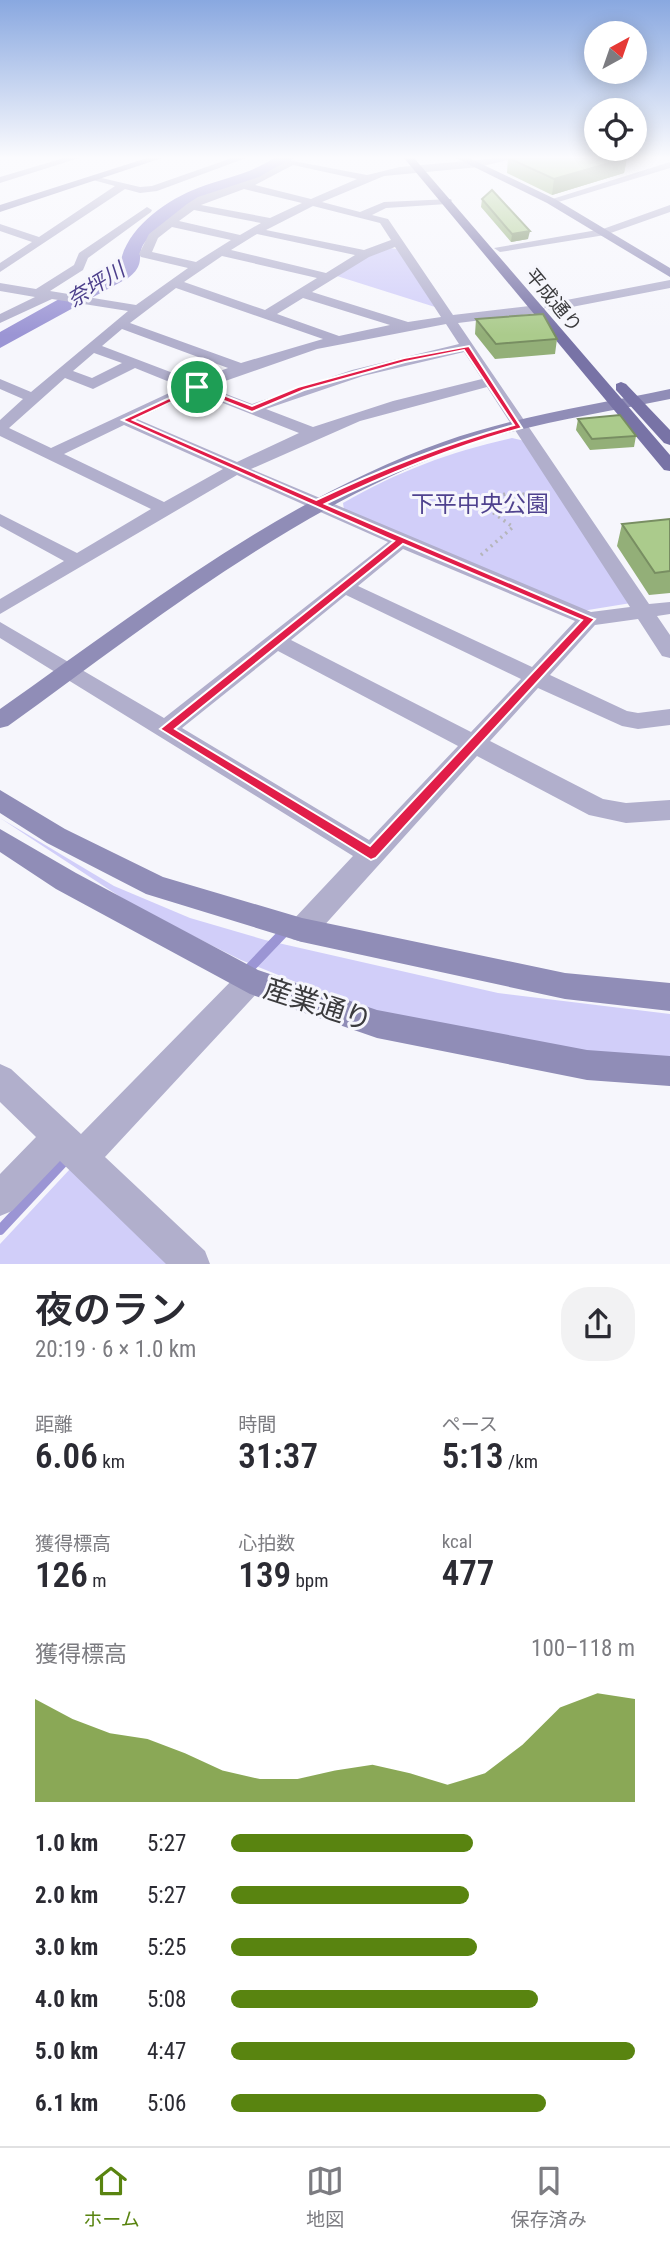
<!DOCTYPE html>
<html lang="ja">
<meta charset="utf-8">
<style>
:root{--surface:#fff;--page:#f2f2f3;--text:#2b2b33;--muted:#7c7c81;--line:#e1e1e2;--accent:#598410}
body{margin:0;font-family:"Roboto Condensed","Noto Sans JP",sans-serif;background:var(--page);color:var(--text);height:100vh;display:flex;flex-direction:column;font-size:26px;white-space:nowrap}
*{box-sizing:border-box;margin:0}
p{font-size:23px;color:var(--muted)}
.icon{flex:none;width:38px;height:38px;fill:none;stroke:currentColor;stroke-width:2;stroke-linecap:round;stroke-linejoin:round}
.map{position:relative;height:1264px;overflow:hidden}
.details{display:flex;flex-direction:column;background:var(--surface);flex:1}
.details>*{flex:none}
.needle{width:46px;rotate:40deg}
.controls{position:absolute;left:584px;top:21px;display:grid;gap:14px}
.controls a{display:grid;place-items:center;width:63px;height:63px;border-radius:50%;background:var(--surface);box-shadow:0 4px 18px #0003;font-size:35px}
.pin{position:absolute;display:grid;place-items:center;width:60px;height:60px;color:#fff;margin:-30px;border:4px solid #fff;border-radius:50%;box-shadow:0 2px 7px #0007}
.round{display:grid;place-items:center;flex:none;width:74px;height:74px;border-radius:28px;background:var(--page)}
.overview{display:flex;align-items:center;justify-content:space-between;height:119px;padding:0 35px}
h1{font-size:38px;font-weight:600;line-height:52px}
.metrics{display:grid;grid-template-columns:repeat(3,1fr);gap:10px;height:119px;padding:7px 35px}
.metrics div{display:grid;align-content:center}
.metrics b{font-size:35px;font-weight:600}
.metrics small{font-size:19px;font-weight:400}
.metrics p{font-size:19px}
.chart{height:196px;padding:14px 35px}
.chart p{display:flex;justify-content:space-between}
.chart svg{width:100%;height:126px;margin-top:7px;fill:var(--accent);opacity:.7}
ul{padding:0 35px;list-style:none;font-size:23px}
li{display:grid;grid-template-columns:112px 84px 1fr;align-items:center;height:52px}
li i{height:18px;border-radius:9px;background:var(--accent)}
.menu{display:flex;justify-content:space-around;align-items:center;height:98px;border-top:2px solid var(--line);background:var(--surface);font-size:19px;color:var(--muted)}
.menu a{display:grid;justify-items:center;gap:4px}
.menu .active{color:var(--accent)}
.map>svg:first-child{display:block}
.green{fill:#d1cef9}
.lines{fill:none;stroke-linecap:round;stroke-linejoin:round}
.stream{stroke:#9b95d4;stroke-width:10}
.river{fill:#9b95d4;fill-rule:evenodd}
.path{stroke:#b5b5ba;stroke-width:3.5;stroke-dasharray:2 4.5;stroke-linecap:butt}
.street{fill:#b1afcc;fill-rule:evenodd}
.secondary{fill:#908db7;fill-rule:evenodd}
.primary{fill:#7873a6;fill-rule:evenodd}
.wall{fill:#93af78}
.shaded-wall{fill:#788e62}
.building{fill:#abcb8c;stroke:#788e62;stroke-width:2}
.route{fill:#e11d48;stroke:#fff;stroke-width:2;fill-rule:evenodd}
.labels{text-anchor:middle;stroke-width:6;stroke-linejoin:round;paint-order:stroke}
.far-street-label{font-size:19px;fill:#3c3c3e;stroke:#f6f6fc}
.far-water-label{font-size:21px;font-style:italic;fill:#4d408c;stroke:#f6f6fc}
.park-label{font-size:23px;fill:#4f428e;stroke:#f6f6fc}
.near-street-label{font-size:28px;fill:#3c3c3e;stroke:#f6f6fc}
</style>
<div class="map">
<svg width="670" height="1264" viewBox="0 0 670 1264">
<rect width="100%" height="100%" fill="#f6f6fc"/>
<path class="green" d="M 390,248 L 397,249 L 435,307 L 337,276 L 370,255 Z
M 512,438 L 525,441 L 631,603 L 582,611 L 344,510 L 343,503 C 399,471 449,452 512,438 Z
M 0,818 L 114,886 L 190,918 L 265,940 L 498,993 L 670,1014 L 670,1065 L 378,1015 L 241,960 L 189,934 L 125,900 Z
M 70,1169 L 168,1264 L 0,1264 L 0,1244 Z"/>
<g class="lines">
<path class="stream" d="M 245,973 L 286,930
M 0,1230 L 68,1157"/>
<path class="river" d="M 274,158 L 293,158 C 266,191 214,188 180,213 C 170,220 155,231 146,241 C 134,255 148,263 128,278 L 0,348 L 0,332 L 120,265 C 125,229 166,200 198,188 C 227,177 248,175 274,158 Z"/>
<path class="path" d="M 481,555 L 513,527 L 488,509 L 492,497 L 515,492 L 538,498 L 545,492"/>
<path class="street" d="M 64,158 L 79,158 L 0,183 L 0,177 Z
M 232,158 L 246,158 L 157,191 L 140,193 L 125,189 L 0,272 L 0,263 L 32,242 L 0,231 L 0,224 L 39,237 L 115,186 L 93,180 L 93,176 L 140,187 L 152,186 Z
M 499,158 L 516,158 L 479,167 L 384,176 L 322,202 L 360,212 L 384,202 L 451,199 L 452,201 L 447,204 L 386,208 L 372,215 L 388,219 L 453,315 L 538,305 L 545,309 L 538,313 L 458,323 L 649,604 L 670,602 L 670,614 L 657,616 L 670,635 L 670,658 L 662,656 L 638,619 L 595,625 L 550,675 L 627,711 L 638,713 L 670,709 L 670,725 L 638,729 L 622,726 L 538,688 L 490,741 L 603,799 L 626,803 L 670,800 L 670,820 L 626,823 L 589,815 L 477,756 L 312,939 L 302,942 L 292,939 L 288,930 L 292,921 L 353,856 L 0,638 L 0,622 L 164,718 L 388,542 L 237,475 L 0,614 L 0,599 L 64,561 L 0,526 L 0,514 L 77,553 L 151,509 L 0,436 L 0,420 L 23,399 L 0,389 L 0,379 L 31,392 L 128,311 L 52,299 L 0,323 L 0,314 L 35,297 L 0,291 L 0,283 L 36,289 L 74,265 L 79,253 L 147,207 L 152,210 L 151,212 L 88,258 L 83,270 L 50,291 L 136,305 L 188,268 L 141,257 L 139,254 L 149,234 L 187,204 L 198,197 L 259,177 L 288,160 L 367,175 L 400,167 ZM 293,165 L 357,179 L 311,199 L 255,185 ZM 244,189 L 302,203 L 270,218 L 201,205 ZM 313,206 L 380,223 L 391,240 L 364,250 L 266,230 ZM 194,210 L 261,223 L 240,235 L 179,221 ZM 172,227 L 231,240 L 196,262 L 152,252 L 158,238 ZM 257,234 L 355,255 L 326,273 L 231,250 ZM 395,247 L 441,317 L 408,322 L 312,292 L 369,257 ZM 222,256 L 317,278 L 265,310 L 184,282 ZM 176,288 L 323,339 L 241,363 L 130,323 ZM 303,298 L 390,325 L 339,336 L 277,314 ZM 446,324 L 459,344 L 352,370 L 252,404 L 208,387 L 317,349 ZM 122,329 L 228,368 L 194,381 L 102,346 ZM 464,352 L 482,379 L 393,401 L 313,427 L 266,409 L 363,376 ZM 94,353 L 122,363 L 92,378 L 73,371 ZM 135,368 L 182,387 L 51,448 L 9,428 L 65,378 L 93,389 ZM 487,387 L 630,607 L 591,612 L 251,469 L 360,421 ZM 195,392 L 299,433 L 237,462 L 137,419 ZM 124,425 L 223,469 L 164,502 L 64,454 ZM 403,549 L 575,621 L 532,667 L 358,586 ZM 346,595 L 521,679 L 471,732 L 291,640 ZM 278,651 L 458,746 L 369,840 L 182,728 Z
M 670,162 L 670,168 L 555,203 L 546,201 Z
M 670,205 L 670,212 L 605,235 L 500,252 L 494,248 L 603,229 Z
M 670,280 L 670,288 L 551,311 L 544,307 L 551,303 Z
M 250,968 L 260,972 L 265,981 L 260,990 L 105,1157 L 205,1251 L 210,1264 L 166,1264 L 60,1161 L 12,1211 L 0,1216 L 0,1174 L 36,1137 L 0,1102 L 0,1064 L 11,1069 L 81,1134 L 240,972 Z"/>
<path class="secondary" d="M 147,158 L 162,158 L 0,212 L 0,205 Z
M 456,158 L 469,158 L 555,199 L 670,268 L 670,277 L 547,203 Z
M 670,389 L 670,399 C 598,414 523,424 453,450 C 289,512 149,624 8,726 L 0,728 L 0,709 C 141,610 280,500 443,442 C 516,416 594,405 670,389 Z
M 0,790 L 65,829 L 163,877 L 302,918 L 565,973 L 670,983 L 670,1011 L 565,999 L 302,942 L 146,894 L 47,843 L 0,813 Z
M 0,829 L 76,873 L 258,970 L 377,1010 L 587,1050 L 670,1056 L 670,1086 L 587,1080 L 377,1038 L 250,994 L 56,889 L 0,852 Z"/>
<path class="primary" d="M 404,158 L 414,158 L 670,455 L 670,471 L 664,470 Z
M 621,382 L 626,384 L 670,430 L 670,445 L 664,443 L 616,390 L 616,384 Z"/>
</g>
<path class="wall" d="M 508,158 L 627,158 L 624,173 L 552,195 L 507,173 Z
M 482,199 L 528,239 L 511,242 L 481,207 Z
M 476,319 L 557,339 L 555,354 L 495,359 L 475,334 Z
M 578,419 L 636,436 L 634,447 L 590,450 L 576,430 Z
M 670,519 L 670,593 L 649,595 L 617,546 L 622,524 Z"/>
<path class="shaded-wall" d="M 627,158 L 624,173 L 552,195 L 554,179 Z
M 530,231 L 528,239 L 511,242 L 512,234 Z"/>
<path class="building" d="M 508,158 L 627,158 L 554,179 Z
M 492,190 L 530,231 L 512,234 L 482,199 Z
M 543,314 L 557,339 L 496,344 L 476,319 Z
M 620,415 L 636,436 L 592,439 L 578,419 Z
M 670,519 L 670,571 L 655,573 L 622,524 Z"/>
<linearGradient id="sky" x2="0" y2="1"><stop stop-color="#89a8e0"/><stop offset="0.47" stop-color="#fbfbfe"/><stop offset="1" stop-color="#fbfbfe" stop-opacity="0"/></linearGradient>
<rect width="670" height="335" fill="url(#sky)"/>
<path class="route" d="M 469,346 L 522,428 C 453,447 389,473 325,504 L 595,619 L 376,858 L 371,860 L 160,729 L 394,541 L 122,420 L 197,385 L 252,406 L 298,387 L 404,358 ZM 464,350 L 514,425 C 445,444 381,469 316,500 L 133,420 L 197,390 L 252,412 L 304,390 L 405,362 ZM 403,544 L 582,620 L 370,846 L 175,729 Z"/>
<g class="labels">
<g class="far-street-label">
<text transform="translate(554 300) rotate(50)" y="7">平成通り</text>
</g>
<g class="far-water-label">
<text transform="translate(96 285) rotate(-32)" y="7">奈坪川</text>
</g>
<g class="park-label">
<text x="480" y="512">下平中央公園</text>
</g>
<g class="near-street-label">
<text transform="translate(318 1004) rotate(18)" y="10">産業通り</text>
</g>
</g>
</svg>
<div class="controls">
<a><svg class="needle" viewBox="-14 -14 28 28"><path d="M0-13l5 13h-10z" fill="#e53935"/><path d="M0 13l5-13h-10z" fill="#7c7c81"/></svg></a>
<a><svg class="icon" aria-label="locate" viewBox="0 0 24 24"><circle cx="12" cy="12" r="6"/><path d="M12 2v4M12 18v4M2 12h4M18 12h4"/></svg></a>
</div>
<div class="pin" style="left:197px;top:387px;background:#1e9e55"><svg class="icon" aria-label="arrive" viewBox="0 0 24 24"><path d="M6 21V4h12l-3 4 3 4H6"/></svg></div>
</div>
<section class="details">
<div class="overview"><div><h1>夜のラン</h1><p>20:19 · 6 × 1.0 km</p></div><a class="round"><svg class="icon" aria-label="share" viewBox="0 0 24 24"><path d="M12 15V3M7 8l5-5 5 5M5 13v7h14v-7"/></svg></a></div>
<div class="metrics">
<div><p>距離</p><b>6.06<small> km</small></b></div>
<div><p>時間</p><b>31:37</b></div>
<div><p>ペース</p><b>5:13<small> /km</small></b></div>
</div>
<div class="metrics">
<div><p>獲得標高</p><b>126<small> m</small></b></div>
<div><p>心拍数</p><b>139<small> bpm</small></b></div>
<div><p>kcal</p><b>477</b></div>
</div>
<div class="chart"><p><span>獲得標高</span>100–118 m</p>
<svg viewBox="0 0 160 44" preserveAspectRatio="none"><path d="M0 44V8L10 15L20 20L30 22L40 27L50 33L60 36L70 36L80 33L90 31L100 34L110 38L120 34L130 24L140 11L150 6L160 8V44z"/></svg>
</div>
<ul>
<li><b>1.0 km</b>5:27<i style="width:60%"></i></li>
<li><b>2.0 km</b>5:27<i style="width:59%"></i></li>
<li><b>3.0 km</b>5:25<i style="width:61%"></i></li>
<li><b>4.0 km</b>5:08<i style="width:76%"></i></li>
<li><b>5.0 km</b>4:47<i style="width:100%"></i></li>
<li><b>6.1 km</b>5:06<i style="width:78%"></i></li>
</ul>
</section>
<nav class="menu">
<a class="active"><svg class="icon" aria-label="home" viewBox="0 0 24 24"><path d="M3 11l9-7 9 7M6 9v11h12V9"/></svg>ホーム</a>
<a><svg class="icon" aria-label="map" viewBox="0 0 24 24"><path d="M3 6l6-2 6 2 6-2v14l-6 2-6-2-6 2zM9 4v14M15 6v14"/></svg>地図</a>
<a><svg class="icon" aria-label="saved" viewBox="0 0 24 24"><path d="M7 4h10v16l-5-4-5 4z"/></svg>保存済み</a>
</nav>
